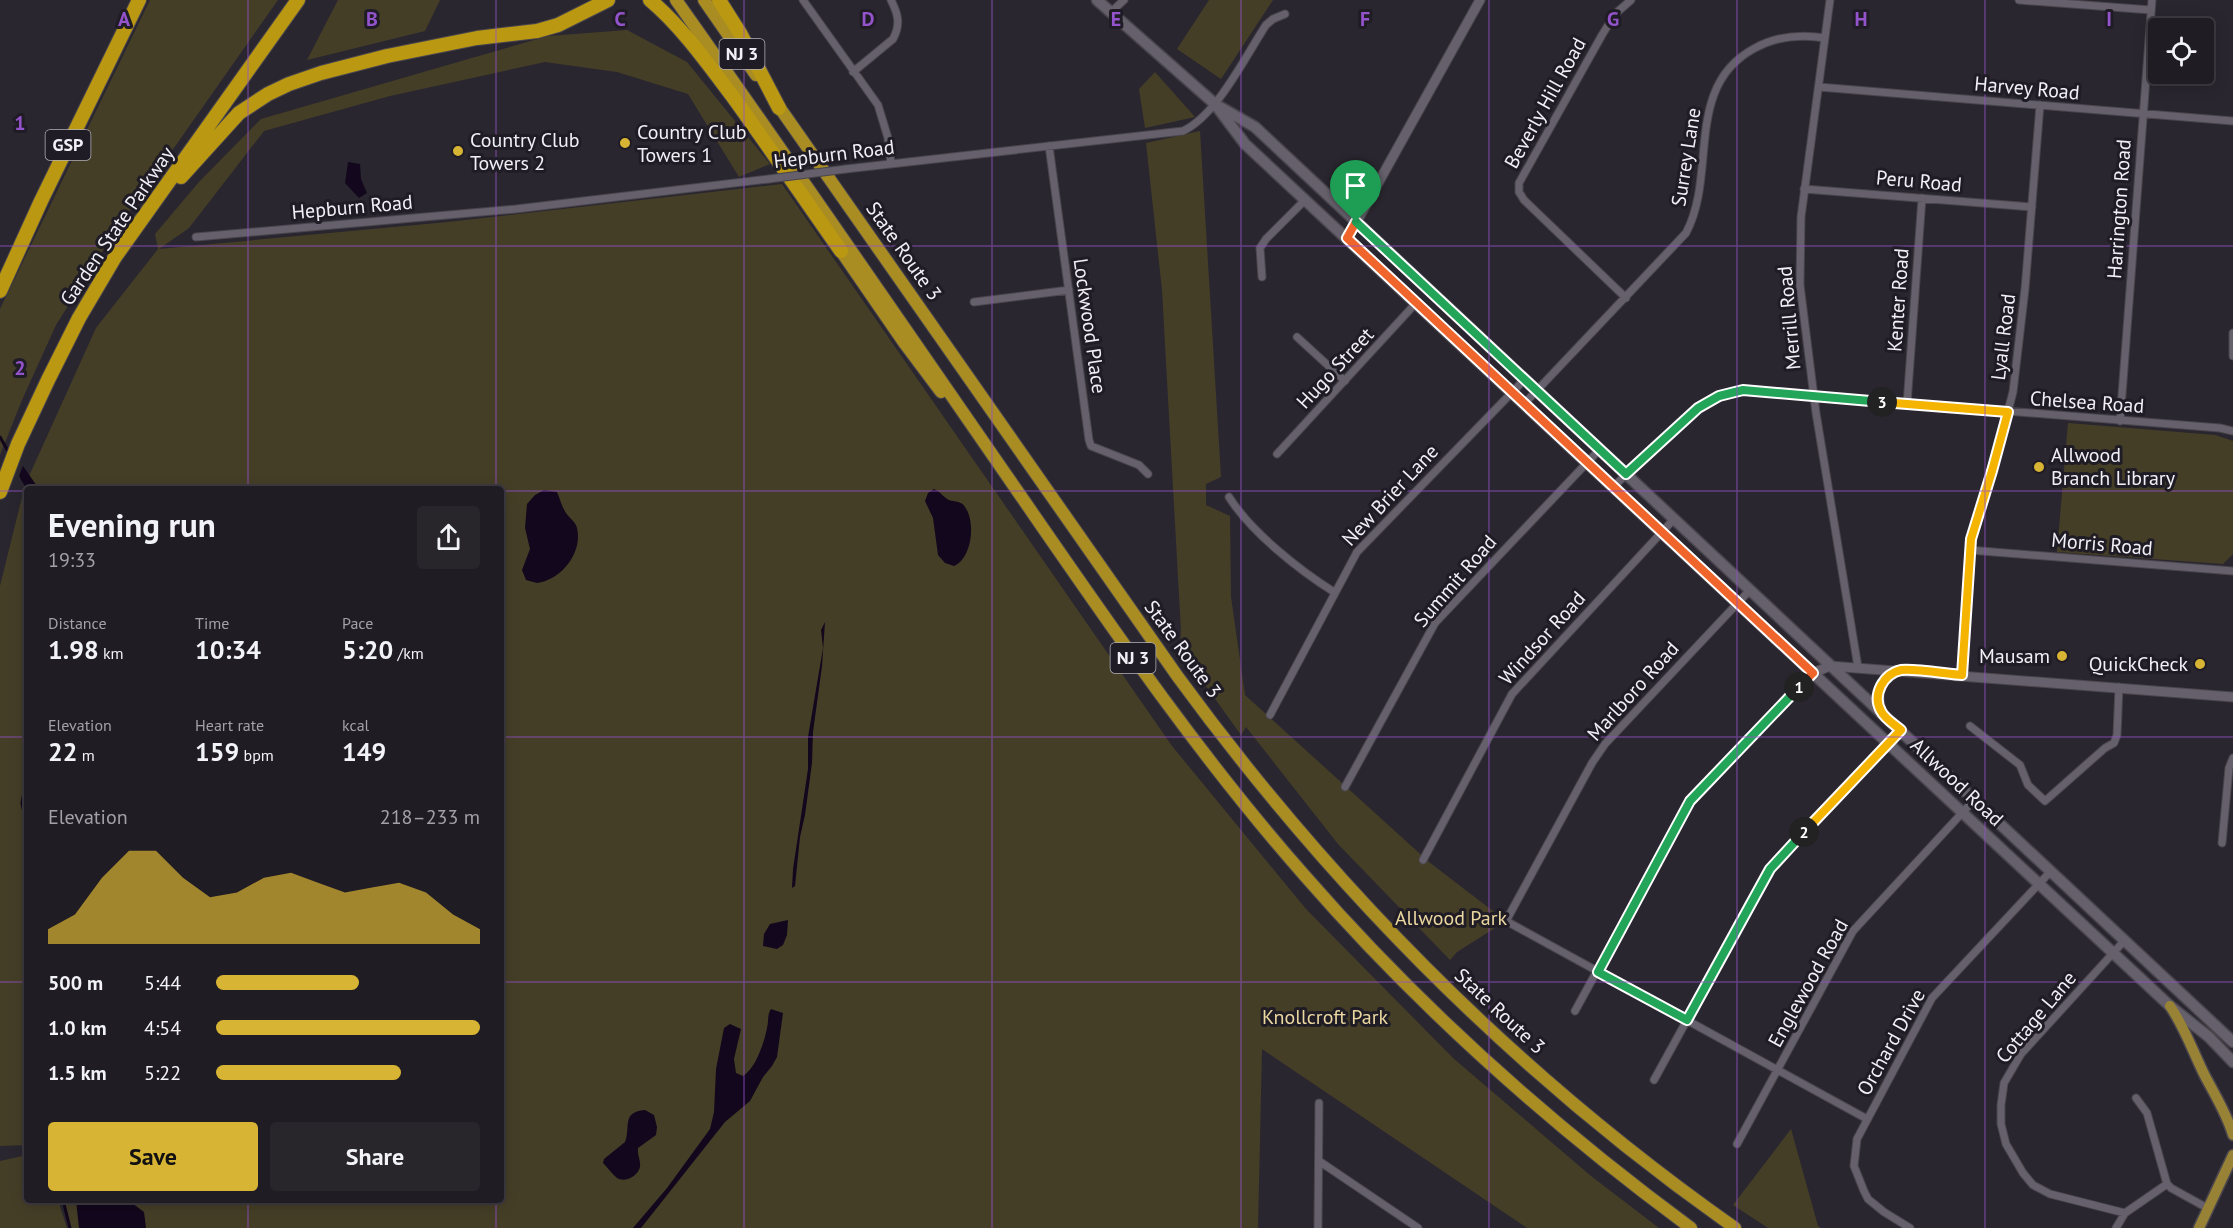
<!DOCTYPE html>
<meta charset="utf-8">
<style>
:root{--surface:#201c23;--page:#28252b;--text:#f1f3f6;--muted:#a2a1a6;--line:#3d3a41;--accent:#d8b434}
body{margin:0;font-family:"PT Sans",sans-serif;background:var(--page);color:var(--text);height:100vh;display:flex;flex-direction:column;font-size:22px;white-space:nowrap}
*{box-sizing:border-box;margin:0}
p{font-size:20px;color:var(--muted)}
.icon{flex:none;width:33px;height:33px;fill:none;stroke:currentColor;stroke-width:2;stroke-linecap:round;stroke-linejoin:round}
.map{position:relative;flex:1;overflow:hidden}
.side{position:absolute;left:24px;top:486px;width:480px;height:717px;display:flex;flex-direction:column;background:var(--surface);border-radius:6px;box-shadow:0 3px 15px #0003,0 0 0 2px var(--line)}
.side>*{flex:none}
.buttons{position:absolute;left:2148px;top:18px;display:grid;gap:12px}
.buttons a{display:grid;place-items:center;width:66px;height:66px;border-radius:6px;background:var(--surface);box-shadow:0 3px 15px #0003,0 0 0 2px var(--line);font-size:30px}
.pin{position:absolute;display:grid;place-items:center;width:51px;height:51px;color:#fff;margin:-62px -26px;border-radius:50% 50% 50% 0;rotate:-45deg;box-shadow:0 0 6px #0007}
.pin .icon{rotate:45deg}
.km{position:absolute;width:30px;height:30px;margin:-15px;border-radius:50%;background:#222;color:#fff;font-size:16px;line-height:30px;text-align:center}
.round{display:grid;place-items:center;flex:none;width:63px;height:63px;border-radius:6px;background:var(--page)}
.summary{display:flex;align-items:center;justify-content:space-between;height:102px;padding:0 24px}
h1{font-size:33px;font-weight:700;line-height:45px}
.stats{display:grid;grid-template-columns:repeat(3,1fr);gap:9px;height:102px;padding:6px 24px}
.stats div{display:grid;align-content:center}
.stats b{font-size:26px;font-weight:700}
.stats small{font-size:16px;font-weight:400}
.stats p{font-size:16px}
.chart{height:168px;padding:12px 24px}
.chart p{display:flex;justify-content:space-between}
.chart svg{width:100%;height:108px;margin-top:6px;fill:var(--accent);opacity:.7}
.action{display:flex;gap:12px;margin-top:auto;padding:12px 24px}
.action a{flex:1;height:69px;border-radius:6px;background:var(--accent);color:#111;font-size:24px;font-weight:700;line-height:69px;text-align:center}
.action a+a{background:var(--page);color:var(--text)}
ul{padding:0 24px;list-style:none;font-size:20px}
li{display:grid;grid-template-columns:96px 72px 1fr;align-items:center;height:45px}
li i{height:15px;border-radius:8px;background:var(--accent)}
.map>svg:first-child{display:block}
.green{fill:#453e27}
.water{fill:#12071c}
.lines{fill:none;stroke-linecap:round;stroke-linejoin:round}
.stream{stroke:#12071c;stroke-width:3}
.minor-casing{stroke:#49454d;stroke-width:9}
.tertiary-casing{stroke:#49454d;stroke-width:11}
.secondary-casing{stroke:#49454d;stroke-width:13}
.primary-casing{stroke:#49454d;stroke-width:13}
.trunk-casing{stroke:#49454d;stroke-width:14}
.motorway-casing{stroke:#49454d;stroke-width:16}
.minor{stroke:#65606b;stroke-width:7}
.tertiary{stroke:#65606b;stroke-width:9}
.secondary{stroke:#65606b;stroke-width:10}
.primary{stroke:#988235;stroke-width:10}
.trunk{stroke:#a98d23;stroke-width:12}
.motorway{stroke:#ba9811;stroke-width:14}
.minor-bridge-casing{stroke:#49454d;stroke-width:9;stroke-linecap:butt}
.minor-bridge{stroke:#65606b;stroke-width:7}
.split-1-casing{stroke:#fff;stroke-width:12}
.split-2-casing{stroke:#fff;stroke-width:12}
.split-3-casing{stroke:#fff;stroke-width:12}
.split-4-casing{stroke:#fff;stroke-width:12}
.split-1{stroke:#f0652b;stroke-width:8}
.split-2{stroke:#22a559;stroke-width:8}
.split-3{stroke:#f5b400;stroke-width:8}
.split-4{stroke:#22a559;stroke-width:8}
.grid{fill:none;stroke:#9353ca;stroke-width:1.5;stroke-opacity:0.55}
.poi-dot{fill:#d8b434;stroke:#201c25;stroke-width:2}
.labels{text-anchor:middle;stroke-width:6;stroke-linejoin:round;paint-order:stroke}
.shield{fill:#201c25;stroke:#b3b0b7;stroke-width:1.5}
.shield-label{font-size:18px;font-weight:bold;fill:#f2eff6}
.street-label{font-size:20px;fill:#f2eff6;stroke:#201c25}
.poi-label{font-size:20px;fill:#f2eff6;stroke:#201c25;text-anchor:start}
.park-label{font-size:20px;fill:#ebd8a0;stroke:#201c25}
.grid-label{font-size:20px;text-anchor:middle;font-weight:bold;fill:#9353ca;stroke:#201c25;stroke-width:6;stroke-linejoin:round;paint-order:stroke}
</style>
<div class="map">
<svg width="2233" height="1228" viewBox="0 0 2233 1228">
<rect width="100%" height="100%" fill="#2a262f"/>
<path class="green" d="M 150,0 L 278,0 L 112,236 L 56,325 L 22,400 L 0,455 L 0,309 Z
M 338,0 L 440,0 L 425,31 L 307,60 Z
M 1209,0 L 1273,0 L 1221,79 L 1177,49 Z
M 627,30 L 687,62 L 770,164 L 739,177 L 688,94 L 617,72 L 545,62 L 390,96 L 264,131 L 189,228 L 159,249 L 448,222 L 782,184 L 1172,746 L 1306,909 L 1453,1058 L 1591,1176 L 1659,1228 L 1527,1228 L 1262,1049 L 1258,1228 L 70,1228 L 63,1200 L 501,1200 L 501,489 L 27,489 L 27,1145 L 0,1146 L 0,586 L 25,485 L 96,328 L 158,249 L 155,234 L 199,182 L 261,119 L 548,36 Z
M 1155,72 L 1195,117 L 1145,128 L 1139,89 Z
M 1200,131 L 1221,477 L 1206,484 L 1206,505 L 1230,516 L 1231,597 L 1245,695 L 1429,862 L 1506,921 L 1457,952 L 1450,960 L 1338,844 L 1246,727 L 1241,735 L 1180,650 L 1181,631 L 1162,290 L 1146,143 Z
M 2068,423 L 2215,435 L 2233,441 L 2233,554 L 2223,564 L 2057,552 Z
M 1791,1129 L 1818,1226 L 1821,1228 L 1768,1228 L 1733,1205 Z
M 27,1155 L 27,1200 L 58,1200 L 67,1228 L 0,1228 L 0,1161 Z"/>
<path class="water" d="M 348,162 L 360,164 L 361,179 L 367,193 L 359,198 L 345,183 Z
M 23,466 L 39,489 L 27,490 L 19,476 Z
M 934,489 C 940,491 943,497 949,500 C 955,502 962,501 965,507 C 976,522 972,558 954,566 L 945,563 L 938,555 L 933,518 L 925,501 L 928,493 Z
M 544,490 L 557,492 C 560,499 562,507 566,513 C 570,519 576,522 577,528 C 583,553 561,580 537,583 L 526,580 L 522,570 L 530,549 L 525,528 L 527,504 L 535,495 Z
M 825,622 L 822,666 L 813,732 L 812,763 L 805,815 L 800,837 L 795,886 L 792,888 L 793,869 L 808,769 L 808,737 L 823,648 L 821,630 Z
M 788,920 L 787,935 L 783,945 L 777,949 L 763,946 L 764,934 L 770,924 Z
M 771,1009 L 783,1013 L 777,1057 L 772,1066 L 763,1077 L 750,1101 L 725,1122 L 641,1228 L 633,1228 L 667,1188 L 710,1129 L 714,1112 L 716,1069 L 724,1028 L 730,1024 L 741,1029 L 734,1059 L 736,1073 L 743,1076 C 756,1068 764,1043 767,1028 C 769,1020 767,1015 771,1009 Z
M 645,1110 L 654,1115 L 657,1127 L 656,1135 L 638,1148 C 637,1155 641,1161 640,1167 C 638,1176 625,1183 617,1178 C 612,1174 607,1167 603,1163 L 604,1159 L 625,1142 C 631,1127 621,1112 645,1110 Z
M 76,1200 L 128,1200 L 144,1212 L 146,1228 L 79,1228 Z"/>
<g class="lines">
<path class="stream" d="M 0,437 L 9,453
M 27,775 L 22,803 L 27,829
M 63,1200 L 70,1228"/>
<g class="minor-casing">
<path id="minor" d="M 803,0 L 878,105 L 888,138 L 891,163
M 1830,0 L 1801,217 L 1800,285 L 1816,413 L 1858,667
M 2019,0 L 2151,10
M 1110,13 L 1124,0
M 853,72 L 893,39 C 901,24 898,14 891,0
M 1819,87 L 2233,121
M 1049,146 L 1089,440 L 1091,446 L 1139,465 L 1148,474
M 846,169 L 1183,131 C 1217,115 1245,57 1266,25 L 1273,19 L 1285,14
M 1804,189 L 2032,207
M 196,237 L 516,209 L 769,179
M 1262,277 L 1260,248 L 1266,239 L 1305,200
M 1626,298 L 1524,200 L 1519,192 L 1519,183 L 1602,35 L 1615,14 L 1631,0
M 974,302 L 1069,290
M 2233,333 L 2233,356
M 1297,337 L 1345,381
M 1524,404 L 1686,233 C 1718,173 1683,86 1755,48 C 1777,36 1800,34 1825,38
M 1907,404 L 1922,198
M 2120,421 L 2152,0
M 1277,454 L 1416,303
M 1614,486 L 1698,408 L 1719,396 L 1743,390 L 2220,428 L 2233,431
M 1229,497 C 1251,532 1299,570 1334,592
M 1969,550 L 2233,571
M 1750,590 L 1605,744 L 1592,763 L 1506,921 L 1867,1119
M 1962,675 L 1971,539 L 1992,471 L 2013,392 L 2025,289 L 2040,105
M 1270,715 L 1357,552 L 1525,379
M 1970,726 L 2020,765 L 2028,785 L 2045,801 L 2105,748 L 2114,743 L 2117,735 L 2119,687
M 1345,787 L 1435,623 L 1600,449
M 2222,843 L 2229,768 L 2233,758
M 1423,860 L 1512,694 L 1674,519
M 2125,940 L 2021,1054 L 2004,1083 L 2001,1105 L 2001,1124 L 2006,1144 L 2023,1173 L 2033,1185 L 2050,1194 L 2125,1213
M 1575,1011 L 1690,801 L 1813,673
M 1654,1080 L 1770,869 L 1901,730
M 2136,1098 L 2147,1113 L 2167,1184 L 2171,1188 L 2209,1209
M 1737,1144 L 1853,931 L 1975,799
M 1319,1161 L 1418,1228
M 1318,1228 L 1319,1103
M 1910,1228 L 1884,1212 L 1868,1199 L 1864,1191 L 1854,1166 L 1857,1139 L 1932,998 L 2051,871
M 2116,1228 L 2125,1213 L 2167,1184"/>
</g>
<g class="tertiary-casing">
<path id="tertiary" d="M 1347,239 L 1480,0
M 1813,673 L 1830,666 L 2233,697
M 1881,712 C 1876,688 1879,683 1899,670"/>
</g>
<g class="secondary-casing">
<path id="secondary" d="M 1097,0 L 1215,104 L 1245,144 L 2170,1006 L 2209,1037 L 2233,1062
M 1220,107 L 1255,127 L 2233,1042"/>
</g>
<g class="primary-casing">
<path id="primary" d="M 2170,1006 C 2185,1028 2193,1052 2205,1076 C 2215,1095 2227,1114 2233,1135
M 2199,1228 L 2233,1155"/>
</g>
<g class="trunk-casing">
<path id="trunk" d="M 676,0 C 791,162 903,326 1016,489 C 1108,622 1198,755 1305,876 C 1420,1008 1550,1124 1691,1228
M 704,0 L 756,75
M 775,101 L 1178,677 C 1333,889 1519,1076 1735,1228
M 841,251 L 905,344 L 941,392"/>
</g>
<g class="motorway-casing">
<path id="motorway" d="M 650,0 C 682,27 708,64 733,97 C 770,148 805,200 841,251
M 719,0 L 740,33 L 779,108
M 181,177 L 239,113 L 268,94 L 289,84 L 321,73 L 387,56 L 477,38 L 537,31 L 558,25 L 608,0
M 0,291 L 41,201 L 139,0
M 0,492 L 18,444 L 48,380 L 79,318 L 115,257 L 298,0"/>
</g>
<use href="#minor" class="minor"/>
<use href="#tertiary" class="tertiary"/>
<use href="#secondary" class="secondary"/>
<use href="#primary" class="primary"/>
<use href="#trunk" class="trunk"/>
<use href="#motorway" class="motorway"/>
<g class="minor-bridge-casing">
<path id="minor-bridge" d="M 769,179 L 846,169"/>
</g>
<use href="#minor-bridge" class="minor-bridge"/>
</g>
<g class="lines">
<g class="split-1-casing">
<path id="split-1" d="M 1356,222 L 1347,238 L 1813,673 L 1799,687"/>
</g>
<g class="split-2-casing">
<path id="split-2" d="M 1799,687 L 1690,801 L 1598,972 L 1687,1020 L 1770,869 L 1804,832"/>
</g>
<g class="split-3-casing">
<path id="split-3" d="M 1804,832 L 1901,730 C 1895,725 1884,718 1881,711 C 1872,695 1883,674 1901,670 C 1912,668 1948,674 1962,675 L 1971,539 L 1992,471 L 2008,412 L 1882,402"/>
</g>
<g class="split-4-casing">
<path id="split-4" d="M 1356,222 L 1626,474 L 1698,408 L 1719,396 L 1743,390 L 1882,402"/>
</g>
<use href="#split-1" class="split-1"/>
<use href="#split-2" class="split-2"/>
<use href="#split-3" class="split-3"/>
<use href="#split-4" class="split-4"/>
</g>
<path class="grid" d="M 248,0 L 248,489M 496,0 L 496,489M 744,0 L 744,1228M 992,0 L 992,1228M 1241,0 L 1241,1228M 1489,0 L 1489,1228M 1737,0 L 1737,1228M 1985,0 L 1985,1228M 0,246 L 2233,246M 0,491 L 27,491M 501,491 L 2233,491M 0,737 L 27,737M 501,737 L 2233,737M 0,982 L 27,982M 501,982 L 2233,982M 248,1200 L 248,1228M 496,1200 L 496,1228"/>
<g class="poi-dot">
<circle cx="625" cy="143" r="6"/>
<circle cx="458" cy="151" r="6"/>
<circle cx="2039" cy="467" r="6"/>
<circle cx="2062" cy="656" r="6"/>
<circle cx="2200" cy="664" r="6"/>
</g>
<g class="labels">
<g class="shield">
<rect x="719.5" y="39" width="45" height="30" rx="4.5"/>
<rect x="45.5" y="130" width="45" height="30" rx="4.5"/>
<rect x="1110.5" y="643" width="45" height="30" rx="4.5"/>
</g>
<g class="shield-label">
<text x="742" y="60">NJ 3</text>
<text x="68" y="151">GSP</text>
<text x="1133" y="664">NJ 3</text>
</g>
<g class="street-label">
<text transform="translate(2027 88) rotate(5)" y="7">Harvey Road</text>
<text transform="translate(1545 103) rotate(-61)" y="7">Beverly Hill Road</text>
<text transform="translate(834 154) rotate(-7)" y="7">Hepburn Road</text>
<text transform="translate(1686 157) rotate(-81)" y="7">Surrey Lane</text>
<text transform="translate(1919 181) rotate(5)" y="7">Peru Road</text>
<text transform="translate(352 207) rotate(-5)" y="7">Hepburn Road</text>
<text transform="translate(2119 209) rotate(-86)" y="7">Harrington Road</text>
<text transform="translate(117 226) rotate(-56)" y="7">Garden State Parkway</text>
<text transform="translate(904 251) rotate(55)" y="7">State Route 3</text>
<text transform="translate(1898 300) rotate(-86)" y="7">Kenter Road</text>
<text transform="translate(1789 318) rotate(-95)" y="7">Merrill Road</text>
<text transform="translate(1090 326) rotate(82)" y="7">Lockwood Place</text>
<text transform="translate(2003 337) rotate(-83)" y="7">Lyall Road</text>
<text transform="translate(1335 368) rotate(-47)" y="7">Hugo Street</text>
<text transform="translate(2087 402) rotate(4)" y="7">Chelsea Road</text>
<text transform="translate(1390 495) rotate(-47)" y="7">New Brier Lane</text>
<text transform="translate(2102 544) rotate(5)" y="7">Morris Road</text>
<text transform="translate(1455 581) rotate(-49)" y="7">Summit Road</text>
<text transform="translate(1542 638) rotate(-48)" y="7">Windsor Road</text>
<text transform="translate(1183 649) rotate(54)" y="7">State Route 3</text>
<text transform="translate(1633 691) rotate(-48)" y="7">Marlboro Road</text>
<text transform="translate(1957 782) rotate(43)" y="7">Allwood Road</text>
<text transform="translate(1808 983) rotate(-61)" y="7">Englewood Road</text>
<text transform="translate(1500 1011) rotate(43)" y="7">State Route 3</text>
<text transform="translate(2036 1017) rotate(-50)" y="7">Cottage Lane</text>
<text transform="translate(1891 1042) rotate(-61)" y="7">Orchard Drive</text>
</g>
<g class="poi-label">
<text x="637" y="139">Country Club<tspan x="637" dy="23">Towers 1</tspan></text>
<text x="470" y="147">Country Club<tspan x="470" dy="23">Towers 2</tspan></text>
<text x="2051" y="462">Allwood<tspan x="2051" dy="23">Branch Library</tspan></text>
<text x="2050" y="663" text-anchor="end">Mausam</text>
<text x="2188" y="671" text-anchor="end">QuickCheck</text>
</g>
<g class="park-label">
<text x="1451" y="925">Allwood Park</text>
<text x="1325" y="1024">Knollcroft Park</text>
</g>
</g>
<g class="grid-label">
<text x="124" y="26">A</text>
<text x="372" y="26">B</text>
<text x="620" y="26">C</text>
<text x="868" y="26">D</text>
<text x="1116" y="26">E</text>
<text x="1365" y="26">F</text>
<text x="1613" y="26">G</text>
<text x="1861" y="26">H</text>
<text x="2109" y="26">I</text>
<text x="20" y="130">1</text>
<text x="20" y="375">2</text>
</g>
</svg>
<div class="buttons">
<a><svg class="icon" aria-label="locate" viewBox="0 0 24 24"><circle cx="12" cy="12" r="6"/><path d="M12 2v4M12 18v4M2 12h4M18 12h4"/></svg></a>
</div>
<div class="pin" style="left:1356px;top:222px;background:#1e9e55"><svg class="icon" aria-label="arrive" viewBox="0 0 24 24"><path d="M6 21V4h12l-3 4 3 4H6"/></svg></div>
<b class="km" style="left:1799px;top:687px">1</b>
<b class="km" style="left:1804px;top:832px">2</b>
<b class="km" style="left:1882px;top:402px">3</b>
<section class="side">
<div class="summary"><div><h1>Evening run</h1><p>19:33</p></div><a class="round"><svg class="icon" aria-label="share" viewBox="0 0 24 24"><path d="M12 15V3M7 8l5-5 5 5M5 13v7h14v-7"/></svg></a></div>
<div class="stats">
<div><p>Distance</p><b>1.98<small> km</small></b></div>
<div><p>Time</p><b>10:34</b></div>
<div><p>Pace</p><b>5:20<small> /km</small></b></div>
</div>
<div class="stats">
<div><p>Elevation</p><b>22<small> m</small></b></div>
<div><p>Heart rate</p><b>159<small> bpm</small></b></div>
<div><p>kcal</p><b>149</b></div>
</div>
<div class="chart"><p><span>Elevation</span>218–233 m</p>
<svg viewBox="0 0 160 44" preserveAspectRatio="none"><path d="M0 44V38L10 32L20 17L30 6L40 6L50 17L60 25L70 23L80 17L90 15L100 19L110 23L120 21L130 19L140 23L150 32L160 38V44z"/></svg>
</div>
<ul>
<li><b>500 m</b>5:44<i style="width:54%"></i></li>
<li><b>1.0 km</b>4:54<i style="width:100%"></i></li>
<li><b>1.5 km</b>5:22<i style="width:70%"></i></li>
</ul>
<div class="action"><a>Save</a><a>Share</a></div>
</section>
</div>
